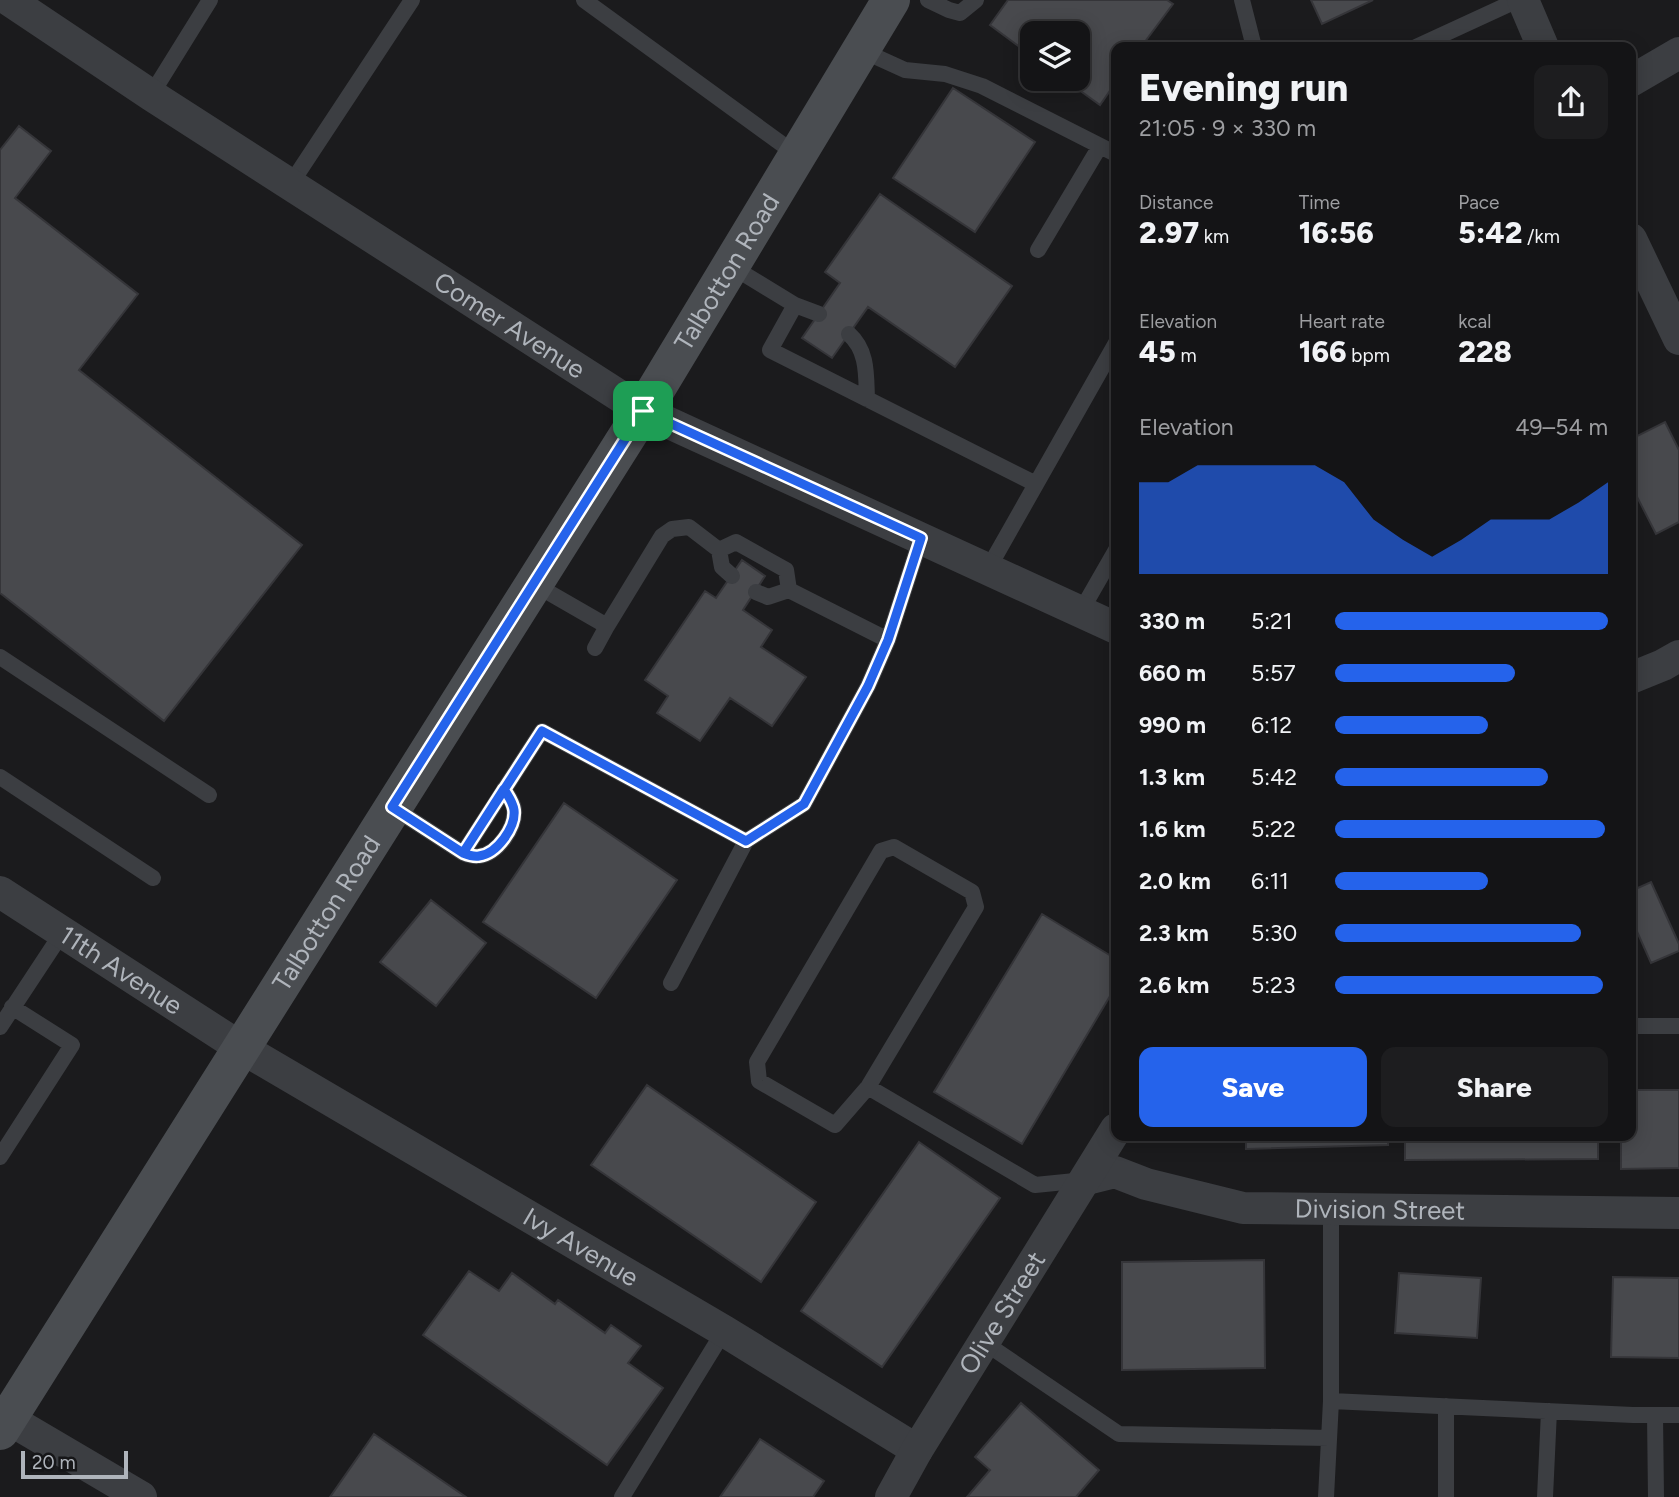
<!DOCTYPE html>
<meta charset="utf-8">
<style>
:root{--surface:#141416;--page:#1d1d1f;--text:#f1f3f6;--muted:#9d9ea1;--line:#333335;--accent:#2563eb}
body{margin:0;font-family:Figtree,sans-serif;background:var(--page);color:var(--text);height:100vh;display:flex;flex-direction:column;font-size:26px;white-space:nowrap}
*{box-sizing:border-box;margin:0}
p{font-size:23px;color:var(--muted)}
.icon{flex:none;width:38px;height:38px;fill:none;stroke:currentColor;stroke-width:2;stroke-linecap:round;stroke-linejoin:round}
.map{position:relative;flex:1;overflow:hidden}
.details{position:absolute;left:1111px;top:42px;width:525px;height:1099px;display:flex;flex-direction:column;background:var(--surface);border-radius:14px;box-shadow:0 4px 18px #0003,0 0 0 2px var(--line)}
.details>*{flex:none}
.controls{position:absolute;left:1020px;top:21px;display:grid;gap:14px}
.controls a{display:grid;place-items:center;width:70px;height:70px;border-radius:14px;background:var(--surface);box-shadow:0 4px 18px #0003,0 0 0 2px var(--line);font-size:35px}
.scale{position:absolute;left:21px;bottom:18px;width:107px;box-sizing:border-box;padding-left:7px;border:4px solid #afb4bb;border-top:0;font-size:19px;line-height:24px;white-space:nowrap;color:#afb4bb;-webkit-text-stroke:5px #161618;paint-order:stroke}
.pin{position:absolute;display:grid;place-items:center;width:60px;height:60px;color:#fff;margin:-30px;border-radius:14px;box-shadow:0 4px 10px #0006}
.round{display:grid;place-items:center;flex:none;width:74px;height:74px;border-radius:14px;background:var(--page)}
.headline{display:flex;align-items:center;justify-content:space-between;height:119px;padding:0 28px}
h1{font-size:38px;font-weight:800;line-height:52px}
.stats{display:grid;grid-template-columns:repeat(3,1fr);gap:10px;height:119px;padding:7px 28px}
.stats div{display:grid;align-content:center}
.stats b{font-size:30px;font-weight:800}
.stats small{font-size:19px;font-weight:400}
.stats p{font-size:19px}
.chart{height:196px;padding:14px 28px}
.chart p{display:flex;justify-content:space-between}
.chart svg{width:100%;height:126px;margin-top:7px;fill:var(--accent);opacity:.7}
.primary-button{display:flex;gap:14px;margin-top:auto;padding:14px 28px}
.primary-button a{flex:1;height:80px;border-radius:14px;background:var(--accent);color:#fff;font-size:28px;font-weight:800;line-height:80px;text-align:center}
.primary-button a+a{background:var(--page);color:var(--text)}
ul{padding:0 28px;list-style:none;font-size:23px}
li{display:grid;grid-template-columns:112px 84px 1fr;align-items:center;height:52px}
li i{height:18px;border-radius:9px;background:var(--accent)}
.map>svg:first-child{display:block}
.building{fill:#48494d;stroke:#353539;stroke-width:2}
.lines{fill:none;stroke-linecap:round;stroke-linejoin:round}
.lane{stroke:#3c3e42;stroke-width:16}
.street{stroke:#3c3e42;stroke-width:32}
.secondary{stroke:#4a4d51;stroke-width:38}
.route-casing{stroke:#fff;stroke-width:14}
.route{stroke:#2563eb;stroke-width:9}
.labels{text-anchor:middle;stroke-width:7;stroke-linejoin:round;paint-order:stroke}
.street-label{font-size:26px;fill:#afb4bb;stroke:#161618}
</style>
<div class="map">
<svg width="1679" height="1497" viewBox="0 0 1679 1497">
<rect width="100%" height="100%" fill="#1b1b1d"/>
<path class="building" d="M 1008,0 L 1167,0 L 1173,4 L 1141,47 L 1116,47 L 1116,82 L 1100,105 L 1064,79 L 1078,79 L 1078,33 L 1032,33 L 1032,56 L 990,25 Z
M 1311,0 L 1373,0 L 1322,24 Z
M 953,88 L 1035,142 L 975,232 L 893,178 Z
M 19,126 L 51,151 L 15,198 L 138,294 L 79,370 L 302,545 L 164,721 L 0,593 L 0,150 Z
M 880,194 L 1012,286 L 955,367 L 868,307 L 832,358 L 802,338 L 840,283 L 825,272 Z
M 1665,422 L 1679,450 L 1679,522 L 1656,534 L 1631,485 L 1631,439 Z
M 742,560 L 765,576 L 743,610 L 772,630 L 761,647 L 806,677 L 772,726 L 730,698 L 700,741 L 657,713 L 668,696 L 645,680 L 705,591 L 716,598 Z
M 564,803 L 677,880 L 596,998 L 483,922 Z
M 1651,882 L 1679,944 L 1679,951 L 1651,963 L 1631,918 L 1631,891 Z
M 431,900 L 486,943 L 436,1006 L 380,962 Z
M 1042,914 L 1116,959 L 1116,986 L 1022,1144 L 934,1092 Z
M 647,1085 L 816,1202 L 761,1282 L 591,1165 Z
M 1631,1090 L 1679,1090 L 1679,1168 L 1621,1169 L 1621,1136 L 1631,1136 Z
M 1246,1136 L 1388,1136 L 1388,1145 L 1246,1149 Z
M 1405,1136 L 1598,1136 L 1598,1159 L 1405,1160 Z
M 919,1142 L 1000,1198 L 882,1367 L 801,1311 Z
M 1264,1260 L 1265,1368 L 1122,1370 L 1122,1262 Z
M 469,1271 L 499,1291 L 512,1273 L 555,1304 L 558,1300 L 605,1333 L 611,1325 L 641,1346 L 628,1363 L 663,1388 L 607,1465 L 423,1335 Z
M 1399,1273 L 1481,1278 L 1477,1338 L 1395,1333 Z
M 1613,1277 L 1679,1278 L 1679,1358 L 1611,1357 Z
M 1021,1403 L 1099,1470 L 1076,1497 L 967,1497 L 990,1470 L 975,1457 Z
M 374,1434 L 466,1497 L 330,1497 Z
M 760,1439 L 824,1481 L 813,1497 L 720,1497 Z"/>
<g class="lines">
<path class="lane" d="M 584,0 L 797,155
M 928,0 L 949,10 L 960,13 L 976,0
M 1242,0 L 1254,47
M 1416,47 L 1518,0
M 861,50 L 905,70 L 945,74 L 982,86 L 1116,154
M 151,95 L 210,0
M 290,185 L 412,0
M 1038,250 L 1100,146
M 731,266 L 795,305 L 770,350 L 1036,484
M 795,305 L 819,314
M 849,334 C 868,351 866,375 867,399
M 719,550 L 722,567 L 732,576
M 988,569 L 1116,343
M 534,584 L 607,626 L 662,536 L 672,529 L 689,527 L 719,550 L 736,542 L 786,570 L 789,590 L 888,640
M 756,592 L 768,597 L 789,590
M 1081,611 L 1116,550
M 595,648 L 607,626
M 0,657 L 209,795
M 0,777 L 153,878
M 392,807 L 463,853 L 542,731 L 746,841 L 671,983
M 746,841 L 804,804 L 868,686 L 888,640 L 921,538
M 463,853 C 468,855 474,857 479,856 C 498,854 516,827 514,809 C 513,802 508,796 504,789
M 1631,1026 L 1679,1026
M 0,1027 L 62,933
M 868,1087 L 835,1125 L 759,1081 L 757,1062 L 881,851 L 894,847 L 972,892 L 976,907 L 868,1087 L 1035,1185 L 1085,1180
M 0,1157 L 72,1045 L 12,1007
M 985,1343 L 1119,1434 L 1329,1438
M 1331,1401 L 1633,1415 L 1679,1415
M 1446,1406 L 1446,1497
M 1655,1415 L 1656,1497
M 622,1497 L 724,1331
M 1326,1497 L 1331,1401 L 1331,1208
M 1545,1497 L 1549,1411"/>
<g class="street">
<path id="s1" d="M 9,0 L 151,95 L 643,411 L 1116,628"/>
<path d="M 1523,0 L 1543,47"/>
<path d="M 1631,81 L 1679,53"/>
<path d="M 1631,239 L 1679,339"/>
<path d="M 1631,678 L 1663,665 L 1679,656"/>
<path id="s2" d="M 0,892 L 240,1047 L 724,1331 L 917,1450"/>
<path id="s3" d="M 1087,1179 L 1115,1172 L 1146,1184 L 1243,1208 L 1679,1213"/>
<path d="M 0,1414 L 141,1497"/>
<path id="s4" d="M 891,1497 L 917,1450 L 1116,1129"/>
</g>
<path class="secondary" id="s5" d="M 0,1431 L 643,411 L 891,0"/>
</g>
<g class="lines">
<g class="route-casing">
<path id="route" d="M 643,411 L 392,807 L 463,853 L 504,789 C 508,796 513,802 514,810 C 516,827 497,854 479,856 C 474,857 468,855 463,853 L 542,731 L 746,841 L 804,804 L 868,686 L 888,640 L 921,538 L 643,411"/>
</g>
<use href="#route" class="route"/>
</g>
<g class="labels">
<g class="street-label">
<text dy="9" stroke="none"><textPath href="#s5" startOffset="1368">Talbotton Road</textPath></text>
<text dy="9" stroke="none"><textPath href="#s1" startOffset="597">Comer Avenue</textPath></text>
<text dy="9" stroke="none"><textPath href="#s5" startOffset="612">Talbotton Road</textPath></text>
<text dy="9" stroke="none"><textPath href="#s2" startOffset="144">11th Avenue</textPath></text>
<text dy="9" stroke="none"><textPath href="#s3" startOffset="299">Division Street</textPath></text>
<text dy="9" stroke="none"><textPath href="#s2" startOffset="681">Ivy Avenue</textPath></text>
<text dy="9" stroke="none"><textPath href="#s4" startOffset="215">Olive Street</textPath></text>
</g>
</g>
</svg>
<div class="controls">
<a><svg class="icon" aria-label="layers" viewBox="0 0 24 24"><path d="M12 4l9 5-9 5-9-5zM3 14l9 5 9-5"/></svg></a>
</div>
<div class="scale">20 m</div>
<div class="pin" style="left:643px;top:411px;background:#1e9e55"><svg class="icon" aria-label="arrive" viewBox="0 0 24 24"><path d="M6 21V4h12l-3 4 3 4H6"/></svg></div>
<section class="details">
<div class="headline"><div><h1>Evening run</h1><p>21:05 · 9 × 330 m</p></div><a class="round"><svg class="icon" aria-label="share" viewBox="0 0 24 24"><path d="M12 15V3M7 8l5-5 5 5M5 13v7h14v-7"/></svg></a></div>
<div class="stats">
<div><p>Distance</p><b>2.97<small> km</small></b></div>
<div><p>Time</p><b>16:56</b></div>
<div><p>Pace</p><b>5:42<small> /km</small></b></div>
</div>
<div class="stats">
<div><p>Elevation</p><b>45<small> m</small></b></div>
<div><p>Heart rate</p><b>166<small> bpm</small></b></div>
<div><p>kcal</p><b>228</b></div>
</div>
<div class="chart"><p><span>Elevation</span>49–54 m</p>
<svg viewBox="0 0 160 44" preserveAspectRatio="none"><path d="M0 44V12L10 12L20 6L30 6L40 6L50 6L60 6L70 12L80 25L90 32L100 38L110 32L120 25L130 25L140 25L150 19L160 12V44z"/></svg>
</div>
<ul>
<li><b>330 m</b>5:21<i style="width:100%"></i></li>
<li><b>660 m</b>5:57<i style="width:66%"></i></li>
<li><b>990 m</b>6:12<i style="width:56%"></i></li>
<li><b>1.3 km</b>5:42<i style="width:78%"></i></li>
<li><b>1.6 km</b>5:22<i style="width:99%"></i></li>
<li><b>2.0 km</b>6:11<i style="width:56%"></i></li>
<li><b>2.3 km</b>5:30<i style="width:90%"></i></li>
<li><b>2.6 km</b>5:23<i style="width:98%"></i></li>
</ul>
<div class="primary-button"><a>Save</a><a>Share</a></div>
</section>
</div>
